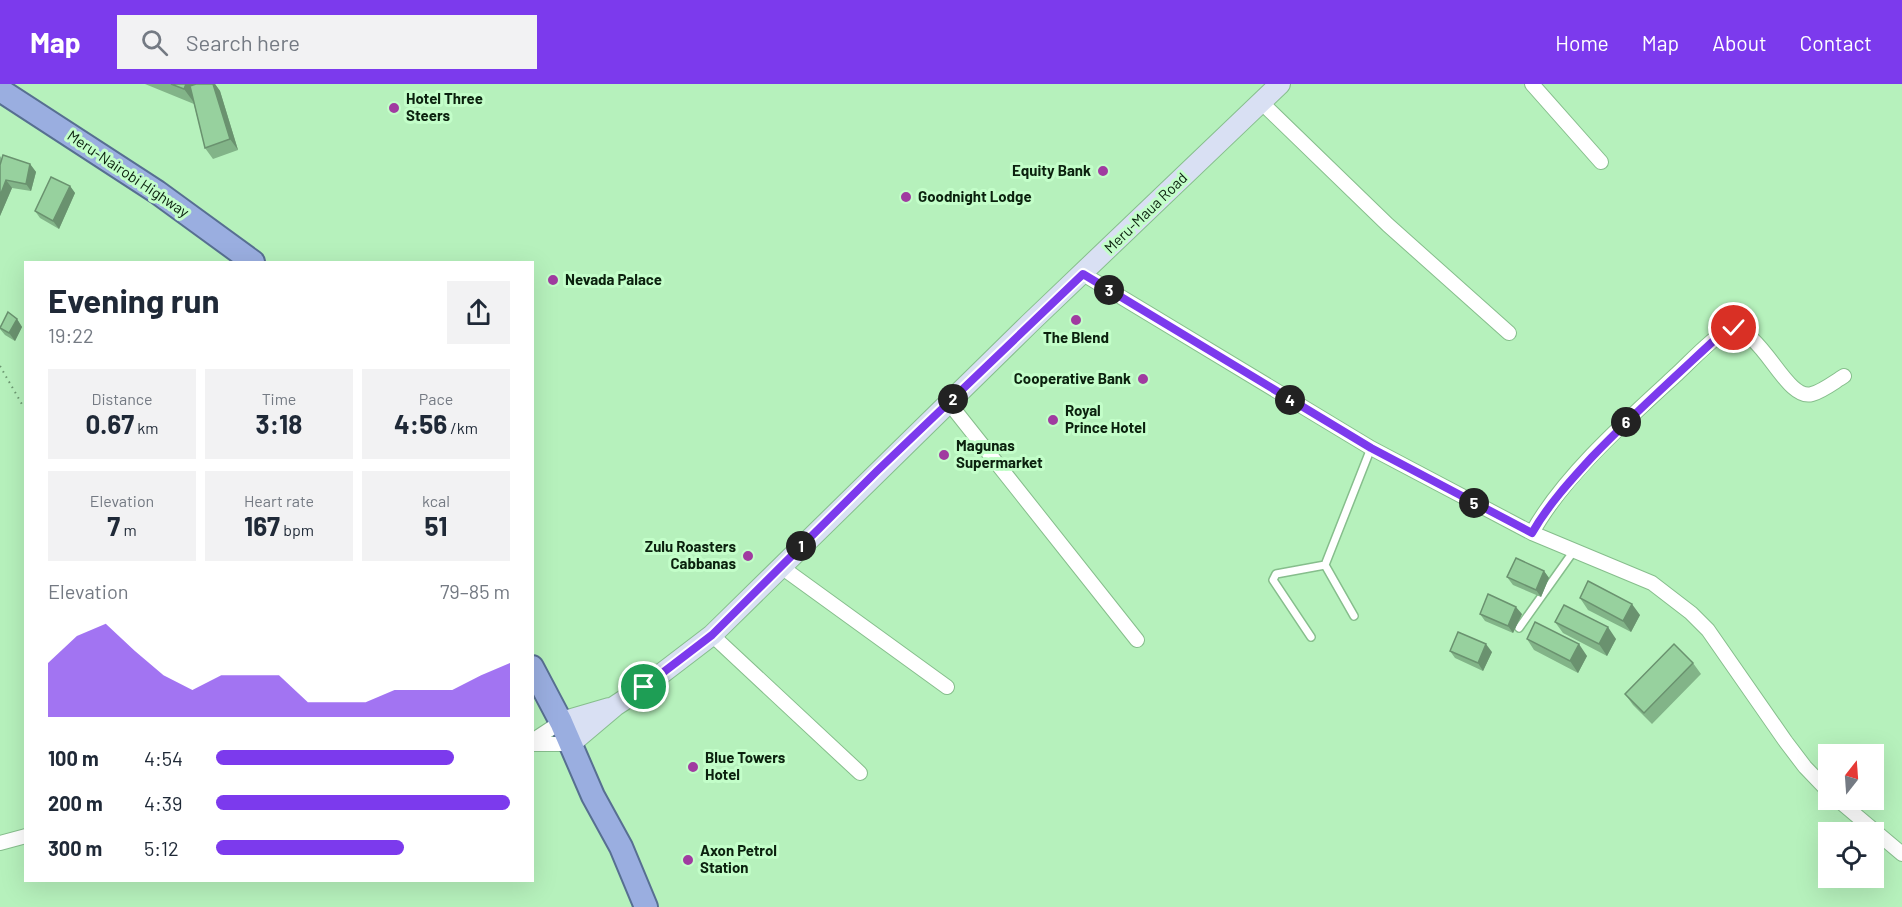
<!DOCTYPE html>
<meta charset="utf-8">
<style>
:root{--surface:#fff;--page:#f2f2f3;--text:#1f2937;--muted:#747a83;--accent:#7c3aed}
body{margin:0;font-family:Barlow,sans-serif;background:var(--page);color:var(--text);height:100vh;display:flex;flex-direction:column;font-size:22px;white-space:nowrap}
*{box-sizing:border-box;margin:0}
p{font-size:20px;color:var(--muted)}
.icon{flex:none;width:33px;height:33px;fill:none;stroke:currentColor;stroke-width:2;stroke-linecap:round;stroke-linejoin:round}
.map{position:relative;flex:1;overflow:hidden}
.details{position:absolute;left:24px;top:177px;width:510px;height:621px;display:flex;flex-direction:column;background:var(--surface);border-radius:0px;box-shadow:0 6px 24px #0002}
.details>*{flex:none}
.needle{width:39px;rotate:17deg}
.buttons{position:absolute;left:1818px;top:660px;display:grid;gap:12px}
.buttons a{display:grid;place-items:center;width:66px;height:66px;border-radius:0px;background:var(--surface);box-shadow:0 6px 24px #0002;font-size:30px}
.pin{position:absolute;display:grid;place-items:center;width:51px;height:51px;color:#fff;margin:-26px;border:3px solid #fff;border-radius:50%;box-shadow:0 2px 6px #0007}
.km{position:absolute;width:30px;height:30px;margin:-15px;border-radius:50%;background:#222;color:#fff;font-size:16px;line-height:30px;text-align:center}
.round{display:grid;place-items:center;flex:none;width:63px;height:63px;border-radius:0px;background:var(--page)}
.headline{display:flex;align-items:center;justify-content:space-between;height:102px;padding:0 24px}
h1{font-size:33px;font-weight:700;line-height:45px}
.stats{display:grid;grid-template-columns:repeat(3,1fr);gap:9px;height:102px;padding:6px 24px}
.stats div{display:grid;align-content:center;border-radius:0px;background:var(--page);text-align:center}
.stats b{font-size:26px;font-weight:700}
.stats small{font-size:16px;font-weight:400}
.stats p{font-size:16px}
.chart{height:168px;padding:12px 24px}
.chart p{display:flex;justify-content:space-between}
.chart svg{width:100%;height:108px;margin-top:6px;fill:var(--accent);opacity:.7}
ul{padding:0 24px;list-style:none;font-size:20px}
li{display:grid;grid-template-columns:96px 72px 1fr;align-items:center;height:45px}
li i{height:15px;border-radius:8px;background:var(--accent)}
header{display:flex;align-items:center;gap:36px;box-sizing:border-box;height:84px;padding:0 30px;background:var(--accent);color:#fff}
header strong{font-size:28px}
nav{display:flex;gap:33px;margin-inline-start:auto;font-size:21px}
.search{width:420px;height:54px;background:var(--page);display:flex;align-items:center;gap:15px;box-sizing:border-box;padding:0 21px;border-radius:0px;color:var(--muted);font-size:22px}
.map>svg:first-child{display:block}
.lines{fill:none;stroke-linecap:round;stroke-linejoin:round}
.service-casing{stroke:#86be8c;stroke-width:10}
.minor-casing{stroke:#86be8c;stroke-width:16}
.secondary-casing{stroke:#86be8c;stroke-width:22}
.trunk-casing{stroke:#576f91;stroke-width:26}
.path{stroke:#6c9771;stroke-width:2;stroke-dasharray:1.5 4.5;stroke-linecap:butt}
.service{stroke:#fff;stroke-width:7}
.minor{stroke:#fff;stroke-width:14}
.secondary{stroke:#d9e0f3;stroke-width:20}
.trunk{stroke:#9aaee0;stroke-width:22}
.wall{fill:#82b488}
.shaded-wall{fill:#6a926f}
.building{fill:#97d19e;stroke:#6a926f;stroke-width:1.5}
.route-casing{stroke:#fff;stroke-width:12}
.route{stroke:#7c3aed;stroke-width:8}
.poi-dot{fill:#a03ba0;stroke:#c3fec9;stroke-width:2}
.labels{text-anchor:middle;stroke-width:6;stroke-linejoin:round;paint-order:stroke}
.poi-label{font-size:15px;font-weight:bold;fill:#0b210e;stroke:#c3fec9;text-anchor:start}
.street-label{font-size:15px;fill:#0b210e;stroke:#c3fec9}
</style>
<header>
<strong>Map</strong>
<div class="search"><svg class="icon" aria-label="search" viewBox="0 0 24 24"><circle cx="10" cy="10" r="6"/><path d="M15 15l6 6"/></svg>Search here</div>
<nav><a>Home</a><a>Map</a><a>About</a><a>Contact</a></nav>
</header>
<div class="map">
<svg width="1902" height="823" viewBox="0 0 1902 823">
<rect width="100%" height="100%" fill="#b6f1bc"/>
<g class="lines">
<g class="service-casing">
<path id="service" d="M 1354,532 L 1325,481 L 1371,364
M 1519,544 L 1573,468
M 1311,553 L 1273,496 L 1276,490 L 1325,481"/>
</g>
<g class="minor-casing">
<path id="minor" d="M 1532,0 L 1601,78
M 1261,18 L 1388,141 L 1509,249
M 1083,190 L 1371,364 L 1532,449 L 1652,499 L 1691,529 L 1708,546 L 1786,658 L 1805,683 L 1828,707
M 949,319 L 1137,556
M 1532,449 C 1563,392 1629,334 1677,290 C 1693,275 1709,257 1728,245 C 1762,241 1785,318 1812,310 C 1823,307 1834,298 1844,292
M 780,482 L 947,603
M 712,551 L 860,689
M 532,657 L 561,638
M 532,660 L 570,660
M 1838,716 L 1902,770
M 0,759 L 26,752"/>
</g>
<g class="secondary-casing">
<path id="secondary" d="M 561,638 L 609,624
M 570,660 L 615,622 L 644,603 L 712,551 L 1030,239 L 1280,0"/>
</g>
<g class="trunk-casing">
<path id="trunk" d="M 0,6 L 157,108 L 253,178
M 532,583 L 561,638 L 593,712 L 621,763 L 646,823"/>
</g>
<path class="path" d="M 0,282 L 23,322"/>
<use href="#service" class="service"/>
<use href="#minor" class="minor"/>
<use href="#secondary" class="secondary"/>
<use href="#trunk" class="trunk"/>
</g>
<path class="wall" d="M 145,0 L 215,0 L 220,7 L 238,66 L 213,75 L 205,64 L 194,20 Z
M 0,72 L 2,75 L 30,80 L 36,88 L 31,107 L 12,104 L 0,132 Z
M 70,102 L 75,109 L 59,145 L 40,134 L 35,127 Z
M 17,235 L 22,243 L 15,257 L 5,251 L 0,245 L 0,242 Z
M 1544,487 L 1549,494 L 1541,513 L 1513,501 L 1507,493 Z
M 1580,514 L 1640,531 L 1631,548 L 1588,526 Z
M 1480,530 L 1522,530 L 1513,549 L 1485,537 Z
M 1555,538 L 1616,555 L 1607,572 L 1563,549 Z
M 1527,555 L 1587,572 L 1578,589 L 1534,566 Z
M 1450,567 L 1492,568 L 1483,587 L 1455,574 Z
M 1693,579 L 1701,590 L 1652,640 L 1633,621 L 1625,610 Z"/>
<path class="shaded-wall" d="M 186,0 L 203,0 L 195,20 L 184,5 Z
M 213,0 L 215,0 L 220,7 L 238,66 L 230,55 Z
M 30,80 L 36,88 L 31,107 L 26,100 Z
M 6,96 L 12,104 L 0,132 L 0,112 Z
M 70,102 L 75,109 L 59,145 L 53,137 Z
M 17,235 L 22,243 L 15,257 L 9,249 Z
M 1544,487 L 1549,494 L 1541,513 L 1536,506 Z
M 1632,520 L 1640,531 L 1631,548 L 1623,537 Z
M 1516,523 L 1522,530 L 1513,549 L 1508,542 Z
M 1608,543 L 1616,555 L 1607,572 L 1599,560 Z
M 1486,560 L 1492,568 L 1483,587 L 1478,579 Z
M 1579,560 L 1587,572 L 1578,589 L 1570,577 Z"/>
<path class="building" d="M 171,0 L 186,0 L 184,5 Z
M 196,0 L 213,0 L 230,55 L 205,64 L 190,2 Z
M 3,71 L 30,80 L 26,100 L 6,96 L 0,112 L 0,81 Z
M 51,93 L 70,102 L 53,137 L 35,127 Z
M 8,228 L 17,235 L 9,249 L 0,244 Z
M 1516,474 L 1544,487 L 1536,506 L 1507,493 Z
M 1588,497 L 1632,520 L 1623,537 L 1580,514 Z
M 1488,510 L 1516,523 L 1508,542 L 1480,530 Z
M 1564,521 L 1608,543 L 1599,560 L 1555,538 Z
M 1535,538 L 1579,560 L 1570,577 L 1527,555 Z
M 1458,548 L 1486,560 L 1478,579 L 1450,567 Z
M 1674,560 L 1693,579 L 1644,629 L 1625,610 Z"/>
<g class="lines">
<g class="route-casing">
<path id="route" d="M 644,603 L 712,551 L 877,387 L 1083,190 L 1371,364 L 1532,449 C 1548,421 1570,397 1592,373 C 1633,330 1678,290 1722,249 L 1728,245 L 1734,244"/>
</g>
<use href="#route" class="route"/>
</g>
<g class="poi-dot">
<circle cx="394" cy="24" r="6"/>
<circle cx="1103" cy="87" r="6"/>
<circle cx="906" cy="113" r="6"/>
<circle cx="553" cy="196" r="6"/>
<circle cx="1076" cy="236" r="6"/>
<circle cx="1143" cy="295" r="6"/>
<circle cx="1053" cy="336" r="6"/>
<circle cx="944" cy="371" r="6"/>
<circle cx="748" cy="472" r="6"/>
<circle cx="693" cy="683" r="6"/>
<circle cx="688" cy="776" r="6"/>
</g>
<g class="labels">
<g class="poi-label">
<text x="406" y="20">Hotel Three<tspan x="406" dy="17">Steers</tspan></text>
<text x="1091" y="92" text-anchor="end">Equity Bank</text>
<text x="918" y="118">Goodnight Lodge</text>
<text x="565" y="201">Nevada Palace</text>
<text x="1076" y="259" text-anchor="middle">The Blend</text>
<text x="1131" y="300" text-anchor="end">Cooperative Bank</text>
<text x="1065" y="332">Royal<tspan x="1065" dy="17">Prince Hotel</tspan></text>
<text x="956" y="367">Magunas<tspan x="956" dy="17">Supermarket</tspan></text>
<text x="736" y="468" text-anchor="end">Zulu Roasters<tspan x="736" dy="17">Cabbanas</tspan></text>
<text x="705" y="679">Blue Towers<tspan x="705" dy="17">Hotel</tspan></text>
<text x="700" y="772">Axon Petrol<tspan x="700" dy="17">Station</tspan></text>
</g>
<g class="street-label">
<text transform="translate(128 90) rotate(34)" y="5">Meru-Nairobi Highway</text>
<text transform="translate(1146 129) rotate(-44)" y="5">Meru-Maua Road</text>
</g>
</g>
</svg>
<div class="buttons">
<a><svg class="needle" viewBox="-14 -14 28 28"><path d="M0-13l5 13h-10z" fill="#e53935"/><path d="M0 13l5-13h-10z" fill="#747a83"/></svg></a>
<a><svg class="icon" aria-label="locate" viewBox="0 0 24 24"><circle cx="12" cy="12" r="6"/><path d="M12 2v4M12 18v4M2 12h4M18 12h4"/></svg></a>
</div>
<div class="pin" style="left:644px;top:603px;background:#1e9e55"><svg class="icon" aria-label="arrive" viewBox="0 0 24 24"><path d="M6 21V4h12l-3 4 3 4H6"/></svg></div>
<div class="pin" style="left:1734px;top:244px;background:#d93025"><svg class="icon" aria-label="check" viewBox="0 0 24 24"><path d="M5 12l5 5 9-10"/></svg></div>
<b class="km" style="left:801px;top:462px">1</b>
<b class="km" style="left:953px;top:315px">2</b>
<b class="km" style="left:1109px;top:206px">3</b>
<b class="km" style="left:1290px;top:316px">4</b>
<b class="km" style="left:1474px;top:419px">5</b>
<b class="km" style="left:1626px;top:338px">6</b>
<section class="details">
<div class="headline"><div><h1>Evening run</h1><p>19:22</p></div><a class="round"><svg class="icon" aria-label="share" viewBox="0 0 24 24"><path d="M12 15V3M7 8l5-5 5 5M5 13v7h14v-7"/></svg></a></div>
<div class="stats">
<div><p>Distance</p><b>0.67<small> km</small></b></div>
<div><p>Time</p><b>3:18</b></div>
<div><p>Pace</p><b>4:56<small> /km</small></b></div>
</div>
<div class="stats">
<div><p>Elevation</p><b>7<small> m</small></b></div>
<div><p>Heart rate</p><b>167<small> bpm</small></b></div>
<div><p>kcal</p><b>51</b></div>
</div>
<div class="chart"><p><span>Elevation</span>79–85 m</p>
<svg viewBox="0 0 160 44" preserveAspectRatio="none"><path d="M0 44V22L10 11L20 6L30 17L40 27L50 33L60 27L70 27L80 27L90 38L100 38L110 38L120 33L130 33L140 33L150 27L160 22V44z"/></svg>
</div>
<ul>
<li><b>100 m</b>4:54<i style="width:81%"></i></li>
<li><b>200 m</b>4:39<i style="width:100%"></i></li>
<li><b>300 m</b>5:12<i style="width:64%"></i></li>
</ul>
</section>
</div>
